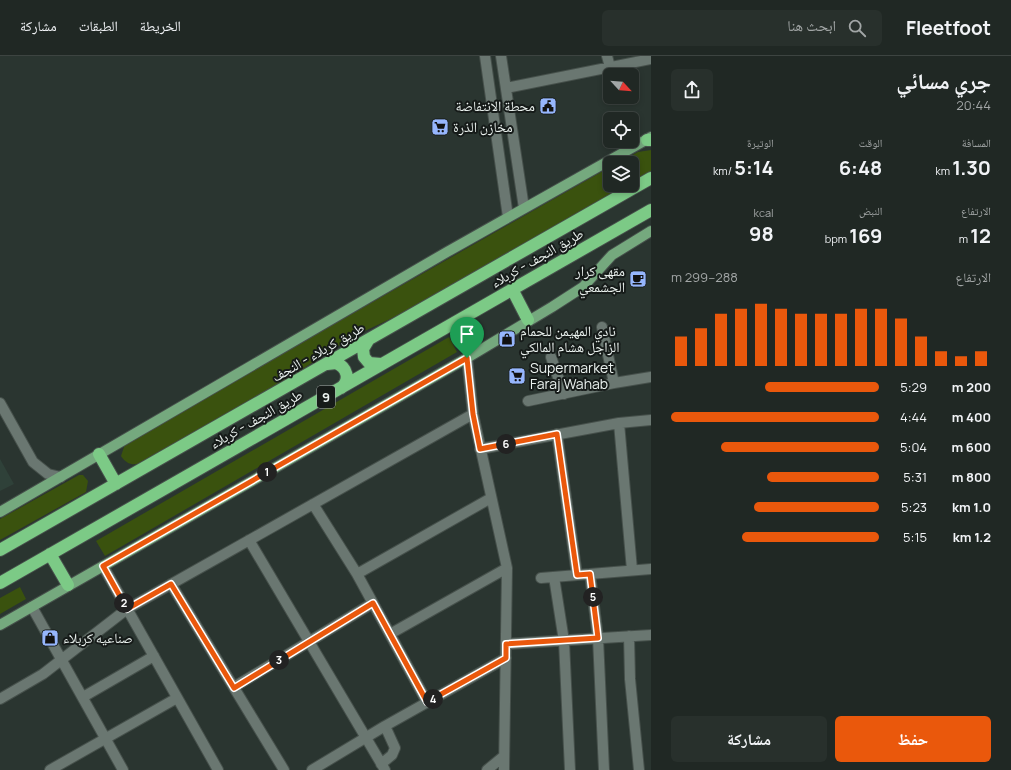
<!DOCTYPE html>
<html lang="ar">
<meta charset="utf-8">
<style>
:root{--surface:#202824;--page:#28302c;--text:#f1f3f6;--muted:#a2a6a6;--line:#3d4441;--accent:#ea580c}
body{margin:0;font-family:Manrope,"Noto Naskh Arabic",sans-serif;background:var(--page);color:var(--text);direction:rtl;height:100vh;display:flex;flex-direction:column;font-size:15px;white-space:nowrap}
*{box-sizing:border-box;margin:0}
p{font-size:13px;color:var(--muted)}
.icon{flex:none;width:22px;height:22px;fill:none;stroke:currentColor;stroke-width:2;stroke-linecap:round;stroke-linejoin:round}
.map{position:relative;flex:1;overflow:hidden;direction:ltr}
.details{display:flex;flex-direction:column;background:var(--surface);width:360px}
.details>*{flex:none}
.needle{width:26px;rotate:116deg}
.tools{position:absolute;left:603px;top:12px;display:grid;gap:8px}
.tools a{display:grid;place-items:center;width:36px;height:36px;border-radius:6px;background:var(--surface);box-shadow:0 2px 6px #0003,0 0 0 1px var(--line);font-size:20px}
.pin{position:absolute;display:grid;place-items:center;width:34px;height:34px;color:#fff;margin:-41px -17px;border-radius:50% 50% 50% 0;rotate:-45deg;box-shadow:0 0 4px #0007}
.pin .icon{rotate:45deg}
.km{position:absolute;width:20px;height:20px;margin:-10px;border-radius:50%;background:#222;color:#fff;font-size:11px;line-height:20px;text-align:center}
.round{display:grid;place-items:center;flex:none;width:42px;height:42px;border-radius:6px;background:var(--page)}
.overview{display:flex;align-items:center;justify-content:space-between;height:68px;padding:0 20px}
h1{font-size:22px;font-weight:700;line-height:30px}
.stats{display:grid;grid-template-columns:repeat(3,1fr);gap:6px;height:68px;padding:4px 20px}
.stats div{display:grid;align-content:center}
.stats b{font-size:20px;font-weight:700}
.stats small{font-size:11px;font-weight:400}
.stats p{font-size:11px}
.chart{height:112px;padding:8px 20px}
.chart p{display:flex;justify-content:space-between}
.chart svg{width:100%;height:72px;margin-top:4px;stroke:var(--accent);stroke-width:6}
.cta{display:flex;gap:8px;margin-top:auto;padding:8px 20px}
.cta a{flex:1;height:46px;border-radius:6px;background:var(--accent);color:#fff;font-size:16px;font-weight:700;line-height:46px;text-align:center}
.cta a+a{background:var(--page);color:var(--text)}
ul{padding:0 20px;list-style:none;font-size:13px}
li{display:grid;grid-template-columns:64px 48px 1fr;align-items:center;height:30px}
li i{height:10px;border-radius:5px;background:var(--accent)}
header{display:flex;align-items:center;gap:24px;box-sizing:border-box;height:56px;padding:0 20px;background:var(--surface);border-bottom:1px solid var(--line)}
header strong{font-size:19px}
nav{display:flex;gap:22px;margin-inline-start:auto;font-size:14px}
.search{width:280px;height:36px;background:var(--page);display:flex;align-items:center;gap:10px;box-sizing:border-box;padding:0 14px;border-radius:6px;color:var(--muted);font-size:15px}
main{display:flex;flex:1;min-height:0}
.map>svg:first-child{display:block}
.built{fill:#2f4139}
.green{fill:#3a520e}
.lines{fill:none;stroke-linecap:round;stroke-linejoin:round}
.minor-casing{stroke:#46504b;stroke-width:12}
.major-casing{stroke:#46504b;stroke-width:12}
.highway-casing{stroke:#46504b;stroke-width:14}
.minor{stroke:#6a7771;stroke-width:10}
.major{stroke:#75a97e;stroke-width:10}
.highway{stroke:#7cca86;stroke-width:12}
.route-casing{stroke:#fff;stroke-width:8}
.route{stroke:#ea580c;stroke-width:5}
.labels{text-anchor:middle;stroke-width:4;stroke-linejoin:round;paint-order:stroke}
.shield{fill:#161b19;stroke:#aab1ae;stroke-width:1}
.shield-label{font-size:13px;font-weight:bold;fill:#eaf1ee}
.poi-label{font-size:14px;fill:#eaf1ee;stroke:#161b19;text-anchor:start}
.street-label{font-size:14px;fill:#eaf1ee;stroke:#161b19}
</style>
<header>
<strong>Fleetfoot</strong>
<div class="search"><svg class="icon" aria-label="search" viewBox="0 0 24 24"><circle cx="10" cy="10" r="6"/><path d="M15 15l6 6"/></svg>ابحث هنا</div>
<nav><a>الخريطة</a><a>الطبقات</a><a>مشاركة</a></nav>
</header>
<main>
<section class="details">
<div class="overview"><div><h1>جري مسائي</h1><p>20:44</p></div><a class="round"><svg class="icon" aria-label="share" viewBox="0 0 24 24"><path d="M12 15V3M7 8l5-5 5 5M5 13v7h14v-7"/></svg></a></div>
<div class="stats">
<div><p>المسافة</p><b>1.30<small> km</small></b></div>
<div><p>الوقت</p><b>6:48</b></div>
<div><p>الوتيرة</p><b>5:14<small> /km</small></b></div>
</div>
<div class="stats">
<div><p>الارتفاع</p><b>12<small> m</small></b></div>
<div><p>النبض</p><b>169<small> bpm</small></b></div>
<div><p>kcal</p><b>98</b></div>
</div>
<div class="chart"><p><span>الارتفاع</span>288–299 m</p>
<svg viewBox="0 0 160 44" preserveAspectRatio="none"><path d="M5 44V26M15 44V21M25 44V12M35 44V9M45 44V6M55 44V9M65 44V12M75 44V12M85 44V12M95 44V9M105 44V9M115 44V15M125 44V26M135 44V35M145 44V38M155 44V35"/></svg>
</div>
<ul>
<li><b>200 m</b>5:29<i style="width:55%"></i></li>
<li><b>400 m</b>4:44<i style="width:100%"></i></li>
<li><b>600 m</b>5:04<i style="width:76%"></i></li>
<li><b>800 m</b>5:31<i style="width:54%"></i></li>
<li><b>1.0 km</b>5:23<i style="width:60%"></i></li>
<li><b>1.2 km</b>5:15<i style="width:66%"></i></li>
</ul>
<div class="cta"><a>حفظ</a><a>مشاركة</a></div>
</section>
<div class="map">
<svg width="651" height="714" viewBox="0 0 651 714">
<rect width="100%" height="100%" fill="#2a3530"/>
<path class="built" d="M 0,403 L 14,428 L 0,435 Z"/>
<path class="green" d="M 651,94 L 651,115 L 632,126 L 632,107 L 618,107 L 638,96 Z
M 610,111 L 610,129 L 627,129 L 403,257 L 354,280 L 290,321 L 141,407 C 133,410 126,408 121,400 L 125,388 L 151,372 Z
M 449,281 L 457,296 L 105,500 L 96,485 Z
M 79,419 L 83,419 L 88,425 L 86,436 L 0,484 L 0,463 Z
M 20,531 L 26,543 L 0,558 L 0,542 Z"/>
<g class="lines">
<g class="minor-casing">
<path id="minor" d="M 485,0 L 508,161
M 501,0 L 524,152
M 607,0 L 610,11
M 506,32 L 651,3
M 602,271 L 614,327
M 551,301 L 564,338
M 467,302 L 473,358 L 507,512 L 504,714
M 528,345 L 614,327 L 651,321
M 0,347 L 33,406 L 48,418 L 61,421
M 619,367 L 632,514
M 557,378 L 577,519
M 480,393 L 619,367 L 651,364
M 313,448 L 357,518 L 427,646
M 249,484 L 385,714
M 103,510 L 218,714
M 357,518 L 491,442
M 590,518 L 598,582 L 604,714
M 554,521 L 564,585 L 570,714
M 541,522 L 651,513
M 171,528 L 284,714
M 32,551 L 123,714
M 390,578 L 507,512
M 629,580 L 630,623 L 639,714
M 506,588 L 651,579
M 234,631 L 373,547
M 83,641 L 154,600
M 0,643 L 43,618 L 127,553 L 473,358
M 381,708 L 392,699 L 395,692 L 385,670
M 50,714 L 177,642
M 312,714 L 385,670 L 506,602
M 487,714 L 504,700"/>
</g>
<g class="major-casing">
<path id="major" d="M 0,456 L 447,196 L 651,81
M 0,569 L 467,302 L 552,251 L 583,231 L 612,199 L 651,175"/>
</g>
<g class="highway-casing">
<path id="highway" d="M 647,84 L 651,84
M 512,233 L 528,264
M 369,283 L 363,293 L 364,301 L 369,307 L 381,308
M 327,308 L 336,307 C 347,311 351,324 341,332
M 99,398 L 116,428
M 0,494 L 651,122
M 50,498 L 68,529
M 0,527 L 651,154"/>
</g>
<use href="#minor" class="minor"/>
<use href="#major" class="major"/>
<use href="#highway" class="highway"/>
</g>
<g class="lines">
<g class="route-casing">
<path id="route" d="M 467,302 L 473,358 L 480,393 L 557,378 L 577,519 L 590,518 L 598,582 L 506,588 L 506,602 L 427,646 L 373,547 L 234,632 L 171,528 L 127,553 L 103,510 Z"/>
</g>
<use href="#route" class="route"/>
</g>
<defs>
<g id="civic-square" transform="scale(0.9)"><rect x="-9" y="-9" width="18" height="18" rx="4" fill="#96b6fd" stroke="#161b19"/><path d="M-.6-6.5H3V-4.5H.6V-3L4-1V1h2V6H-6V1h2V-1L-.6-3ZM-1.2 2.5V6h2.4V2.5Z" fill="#111"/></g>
<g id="supermarket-square" transform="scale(0.9)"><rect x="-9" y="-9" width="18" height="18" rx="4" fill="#96b6fd" stroke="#161b19"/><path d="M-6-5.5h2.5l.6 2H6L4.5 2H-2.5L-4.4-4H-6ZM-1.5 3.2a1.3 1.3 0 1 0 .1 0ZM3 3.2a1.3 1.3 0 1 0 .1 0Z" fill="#111"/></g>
<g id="cafe-square" transform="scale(0.9)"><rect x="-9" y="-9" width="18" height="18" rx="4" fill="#96b6fd" stroke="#161b19"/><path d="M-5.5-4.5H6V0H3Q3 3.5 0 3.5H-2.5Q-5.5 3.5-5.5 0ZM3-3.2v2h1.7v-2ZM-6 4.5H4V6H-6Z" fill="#111"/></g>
<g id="shop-square" transform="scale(0.9)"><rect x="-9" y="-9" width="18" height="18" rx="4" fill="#96b6fd" stroke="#161b19"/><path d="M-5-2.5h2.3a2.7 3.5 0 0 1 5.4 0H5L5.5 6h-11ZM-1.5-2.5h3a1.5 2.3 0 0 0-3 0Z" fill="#111"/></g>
</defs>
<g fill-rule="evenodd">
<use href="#civic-square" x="548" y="50"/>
<use href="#supermarket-square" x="440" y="71"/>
<use href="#cafe-square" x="638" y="223"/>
<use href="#shop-square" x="507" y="283"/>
<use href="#supermarket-square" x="517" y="320"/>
<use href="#shop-square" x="50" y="582"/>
</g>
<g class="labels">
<rect class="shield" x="317" y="330" width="18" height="22" rx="3"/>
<g class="shield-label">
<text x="326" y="346">9</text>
</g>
<g class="poi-label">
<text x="535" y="55" text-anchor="end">محطة الانتفاضة</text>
<text x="453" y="76">مخازن الذرة</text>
<text x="625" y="220" text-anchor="end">مقهى كرار<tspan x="625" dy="16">الجشمعي</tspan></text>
<text x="520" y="280">نادي المهيمن للحمام<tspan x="520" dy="16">الزاجل هشام المالكي</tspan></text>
<text x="530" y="317">Supermarket<tspan x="530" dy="16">Faraj Wahab</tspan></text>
<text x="63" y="587">صناعيه كربلاء</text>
</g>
<g class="street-label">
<text transform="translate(537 202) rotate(-30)" y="5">طريق النجف - كربلاء</text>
<text transform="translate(318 296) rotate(-30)" y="5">طريق كربلاء - النجف</text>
<text transform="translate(256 363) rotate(-30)" y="5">طريق النجف - كربلاء</text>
</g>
</g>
</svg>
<div class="tools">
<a><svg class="needle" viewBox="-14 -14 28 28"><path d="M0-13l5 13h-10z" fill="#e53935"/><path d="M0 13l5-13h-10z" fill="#a2a6a6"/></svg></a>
<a><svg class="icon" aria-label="locate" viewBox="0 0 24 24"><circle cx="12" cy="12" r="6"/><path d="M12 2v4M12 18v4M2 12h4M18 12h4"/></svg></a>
<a><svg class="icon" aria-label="layers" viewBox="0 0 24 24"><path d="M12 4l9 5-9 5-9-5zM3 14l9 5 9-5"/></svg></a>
</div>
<div class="pin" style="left:467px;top:302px;background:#1e9e55"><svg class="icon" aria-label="arrive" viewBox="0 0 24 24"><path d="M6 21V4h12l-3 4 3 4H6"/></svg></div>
<b class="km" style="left:267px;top:416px">1</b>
<b class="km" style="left:124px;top:547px">2</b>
<b class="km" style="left:279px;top:604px">3</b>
<b class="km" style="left:433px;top:643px">4</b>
<b class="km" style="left:593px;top:541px">5</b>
<b class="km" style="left:506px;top:388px">6</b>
</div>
</main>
